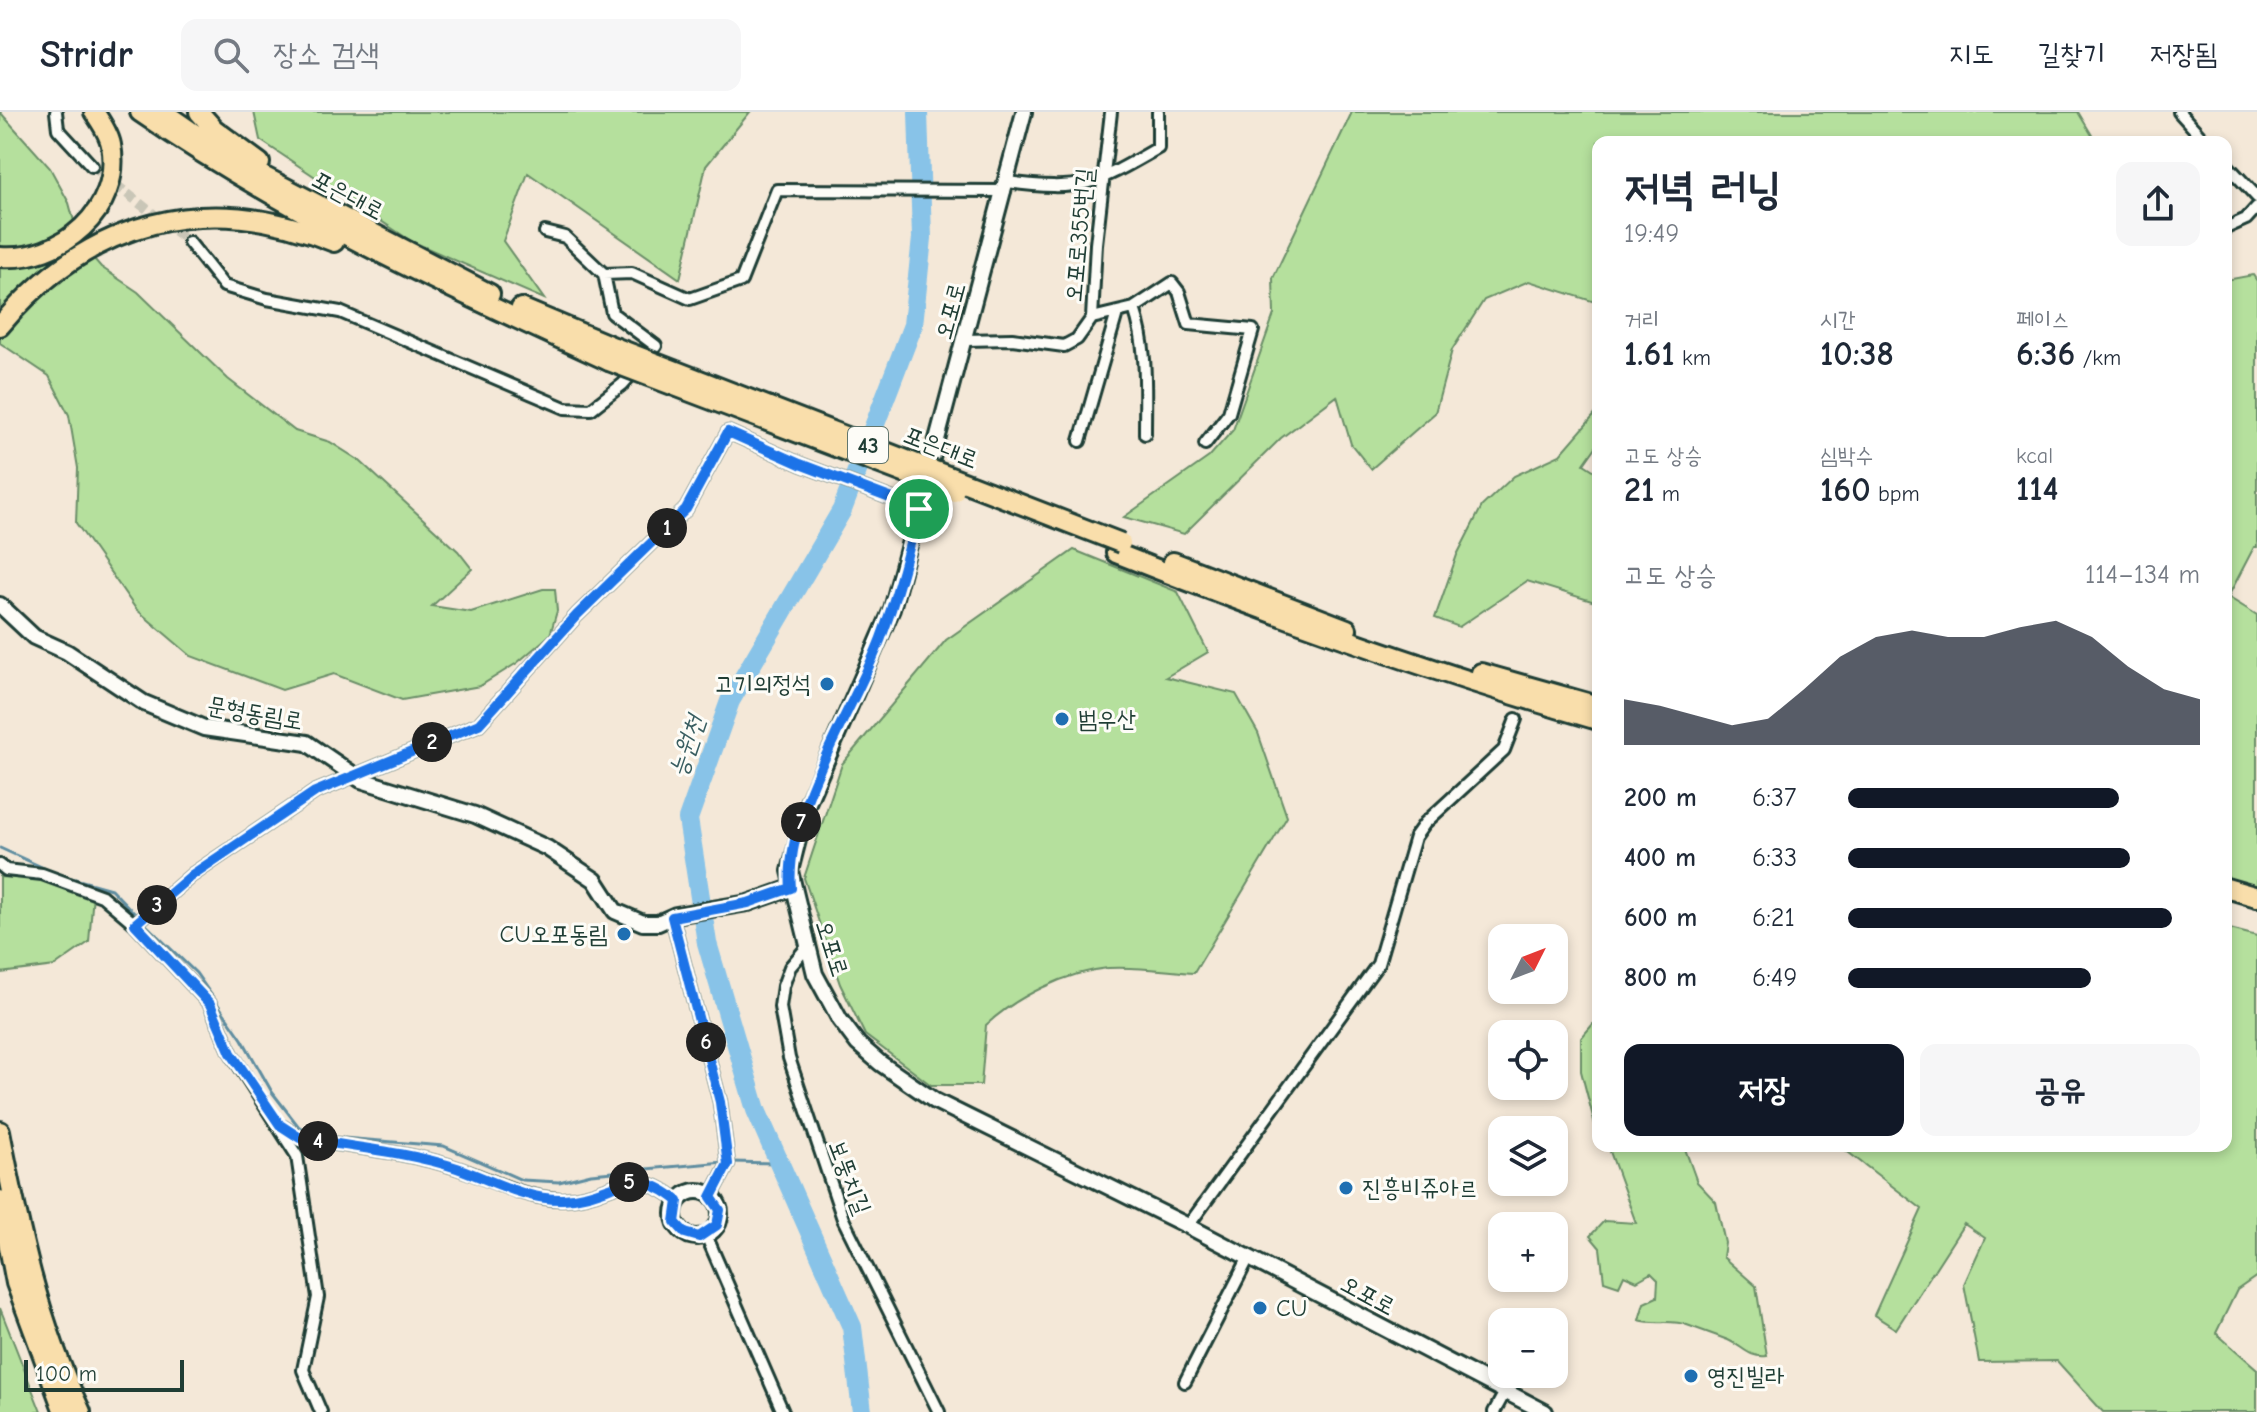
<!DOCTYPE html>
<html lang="ko">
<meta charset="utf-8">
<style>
:root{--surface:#fff;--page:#f6f6f7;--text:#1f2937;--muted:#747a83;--line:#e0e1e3;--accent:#111827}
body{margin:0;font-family:"Comic Neue","Poor Story",sans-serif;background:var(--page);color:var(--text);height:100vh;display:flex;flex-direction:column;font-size:30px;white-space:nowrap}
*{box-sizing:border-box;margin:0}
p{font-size:26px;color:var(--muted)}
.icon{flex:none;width:44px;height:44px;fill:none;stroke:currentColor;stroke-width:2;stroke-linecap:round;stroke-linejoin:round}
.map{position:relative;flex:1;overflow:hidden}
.panel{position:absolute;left:1592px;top:24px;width:640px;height:1016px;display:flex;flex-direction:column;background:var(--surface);border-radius:16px;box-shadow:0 4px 12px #0003}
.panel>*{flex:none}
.needle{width:52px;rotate:48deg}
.tools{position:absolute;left:1488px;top:812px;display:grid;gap:16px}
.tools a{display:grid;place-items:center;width:80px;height:80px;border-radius:16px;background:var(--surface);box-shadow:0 4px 12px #0003;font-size:40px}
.scale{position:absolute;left:24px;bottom:20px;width:160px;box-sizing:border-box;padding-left:8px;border:4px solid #1f3d34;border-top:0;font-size:22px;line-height:28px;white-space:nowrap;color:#1f3d34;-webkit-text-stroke:6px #fdfcf7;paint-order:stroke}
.pin{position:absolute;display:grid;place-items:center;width:68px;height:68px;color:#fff;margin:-34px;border:4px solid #fff;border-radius:50%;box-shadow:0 2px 8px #0007}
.km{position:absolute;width:40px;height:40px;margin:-20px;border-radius:50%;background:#222;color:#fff;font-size:22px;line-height:40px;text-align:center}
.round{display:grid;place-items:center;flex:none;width:84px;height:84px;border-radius:16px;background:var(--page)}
.summary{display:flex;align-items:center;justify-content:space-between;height:136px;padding:0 32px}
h1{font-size:44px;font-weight:700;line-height:60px}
.figures{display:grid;grid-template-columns:repeat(3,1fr);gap:12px;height:136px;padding:8px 32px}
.figures div{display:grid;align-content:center}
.figures b{font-size:34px;font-weight:700}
.figures small{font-size:22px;font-weight:400}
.figures p{font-size:22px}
.chart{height:224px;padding:16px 32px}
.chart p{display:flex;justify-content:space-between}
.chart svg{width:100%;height:144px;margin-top:8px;fill:var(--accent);opacity:.7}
.cta{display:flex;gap:16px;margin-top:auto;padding:16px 32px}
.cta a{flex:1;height:92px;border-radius:16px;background:var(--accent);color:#fff;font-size:32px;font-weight:700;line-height:92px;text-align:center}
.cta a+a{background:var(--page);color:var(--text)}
ul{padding:0 32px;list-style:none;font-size:26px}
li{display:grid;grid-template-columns:128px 96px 1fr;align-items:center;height:60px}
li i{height:20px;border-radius:10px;background:var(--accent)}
header{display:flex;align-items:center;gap:48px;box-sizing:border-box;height:112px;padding:0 40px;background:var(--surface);border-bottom:2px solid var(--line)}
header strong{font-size:38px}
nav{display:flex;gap:44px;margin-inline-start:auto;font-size:28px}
.search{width:560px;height:72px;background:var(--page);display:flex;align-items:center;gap:20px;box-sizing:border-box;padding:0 28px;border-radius:16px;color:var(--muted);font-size:30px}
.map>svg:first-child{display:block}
.green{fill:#b5e09d;stroke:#6a8e68;stroke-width:2}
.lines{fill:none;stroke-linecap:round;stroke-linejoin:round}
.stream{stroke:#5e8da0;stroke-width:3}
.river{stroke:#88c3e8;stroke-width:20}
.street-tunnel{stroke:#c9c6b7;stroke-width:10;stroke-dasharray:10 5;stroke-linecap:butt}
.street-casing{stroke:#1f3d34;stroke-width:16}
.secondary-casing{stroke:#1f3d34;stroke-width:20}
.highway-casing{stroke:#1f3d34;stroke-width:24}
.street{stroke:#fdfcf7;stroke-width:10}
.secondary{stroke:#fdfcf7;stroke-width:14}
.highway{stroke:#f9deab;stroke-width:18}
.highway-bridge-casing{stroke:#1f3d34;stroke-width:24;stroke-linecap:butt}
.highway-bridge{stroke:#f9deab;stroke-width:18}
.route-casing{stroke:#fff;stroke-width:16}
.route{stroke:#1a73e8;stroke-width:10}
.poi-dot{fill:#1f6fb2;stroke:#fdfcf7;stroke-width:3}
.labels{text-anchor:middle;stroke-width:6;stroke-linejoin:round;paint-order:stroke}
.shield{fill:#fdfcf7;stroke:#62766e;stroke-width:2}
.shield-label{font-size:22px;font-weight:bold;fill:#1f3d34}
.street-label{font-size:24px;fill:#1f3d34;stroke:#fdfcf7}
.poi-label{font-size:24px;fill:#1f3d34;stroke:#fdfcf7;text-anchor:start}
.water-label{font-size:26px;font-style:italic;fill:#395e61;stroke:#fdfcf7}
</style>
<header>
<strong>Stridr</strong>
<div class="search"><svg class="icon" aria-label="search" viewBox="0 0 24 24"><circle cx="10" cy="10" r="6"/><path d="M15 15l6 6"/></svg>장소 검색</div>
<nav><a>지도</a><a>길찾기</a><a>저장됨</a></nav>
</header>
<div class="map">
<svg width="2257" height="1300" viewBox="0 0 2257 1300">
<rect width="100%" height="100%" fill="#f4e8d8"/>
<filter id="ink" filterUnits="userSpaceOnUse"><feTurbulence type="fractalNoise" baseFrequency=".0125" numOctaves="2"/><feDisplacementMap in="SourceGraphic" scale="16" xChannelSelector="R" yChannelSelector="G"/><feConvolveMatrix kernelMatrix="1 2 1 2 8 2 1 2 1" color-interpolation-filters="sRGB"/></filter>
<g filter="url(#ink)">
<path class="green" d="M 0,0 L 50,56 L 69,91 L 80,131 L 101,155 L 138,180 L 228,267 L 295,319 L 330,330 L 360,349 L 458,439 L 472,457 L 432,494 L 471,500 L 543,477 L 555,477 L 557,499 L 550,523 L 517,551 L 480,574 L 402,588 L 334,562 L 282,578 L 191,544 L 136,497 L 76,411 L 78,356 L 69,303 L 49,264 L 0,231 Z
M 254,0 L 750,0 L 706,54 L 680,167 L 528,61 L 503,129 L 544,187 L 411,129 L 260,28 Z
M 1352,0 L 2078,0 L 2096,30 L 1598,30 L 1598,191 L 1529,169 L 1484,188 L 1452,238 L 1435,301 L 1371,357 L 1351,332 L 1337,284 L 1281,326 L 1184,422 L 1124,405 L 1209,345 L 1233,318 L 1274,202 L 1273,166 Z
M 2253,163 L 2257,169 L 2257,435 L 2254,435 L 2228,485 L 2257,503 L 2257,775 L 2226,765 L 2226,168 Z
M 1598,299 L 1598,332 L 1584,352 L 1598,361 L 1598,491 L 1527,469 L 1459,515 L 1435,506 L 1457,443 L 1482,394 L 1514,364 L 1560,343 Z
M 1074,438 L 1178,480 L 1208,540 L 1166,565 L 1236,582 L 1258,621 L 1287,705 L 1194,861 C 1166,859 1135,854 1108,856 C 1066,860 1016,885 986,913 L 981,973 L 931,973 L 865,923 L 840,872 L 804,766 L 842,652 L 946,528 Z
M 0,765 L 35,766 L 93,782 L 89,830 L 55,854 L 0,861 Z
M 2226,816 L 2257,824 L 2257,1164 L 2237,1178 L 2216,1221 L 2257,1257 L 2257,1300 L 2103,1300 L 2057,1249 L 1979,1250 L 1964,1172 L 1985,1126 L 1964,1112 L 1896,1217 L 1874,1203 L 1922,1097 L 1840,1034 L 2226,1034 Z
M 1593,912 L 1598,912 L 1598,1024 L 1581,959 L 1581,926 Z
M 1608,1034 L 1684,1034 L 1697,1070 L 1716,1090 L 1725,1131 L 1723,1145 L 1756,1174 L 1767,1244 C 1748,1246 1744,1235 1728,1228 C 1715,1223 1701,1218 1687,1213 C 1671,1207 1656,1213 1639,1208 L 1644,1191 L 1657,1185 L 1658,1168 L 1651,1161 L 1637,1169 L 1624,1163 L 1619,1174 L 1604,1169 L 1600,1136 L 1590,1124 L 1604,1109 L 1636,1111 Z
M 0,1196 L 41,1300 L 0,1300 Z"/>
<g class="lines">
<path class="stream" d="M 0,736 L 57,762 L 111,777 L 137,804
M 142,809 L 196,861 L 242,927 L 272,980 L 299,1015 L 330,1025 L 444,1034 L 522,1068 L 559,1070 L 591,1062 L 724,1050
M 732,1050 L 777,1051"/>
<path class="river" d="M 862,1300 L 852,1215 L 756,998 L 707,831 L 688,707 L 730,589 L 842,398 L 913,213 L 922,126 L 918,0"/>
<path class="street-tunnel" d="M 92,54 L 189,130"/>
<g class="street-casing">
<path id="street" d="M 56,0 L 58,17 L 92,54
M 2179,0 L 2206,30
M 2226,52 L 2257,85
M 1007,70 C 1082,80 1094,73 1158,36 L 1158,0
M 2226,116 L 2246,107 L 2257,95
M 189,130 L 224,174 L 267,187 L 340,200 L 565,296 L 591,297 L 623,272 L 656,234 L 612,201 L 604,162 L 565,125 L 545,120
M 604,162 L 632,161 L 690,187 L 741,169 L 777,78 L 1005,79
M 1134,196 C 1148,237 1145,279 1145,322
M 1092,206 L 1134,196 L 1172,171 L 1179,180 L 1189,212 L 1253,218 L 1229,301 L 1205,332
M 965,228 L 1012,227 L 1064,234 L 1077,227 L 1092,206 L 1096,132 L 1111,0
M 1080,329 L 1117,201
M 0,753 L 6,758 L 42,762 L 102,784 L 135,812 L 210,892 L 231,941 L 297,1044 L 318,1185 L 303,1258 L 321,1300
M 672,805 L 720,990 L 728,1052 L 711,1085
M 135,812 L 192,763 L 315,680 L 479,612 L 577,503 L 686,397 L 728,320 L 800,352 L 919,397
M 807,835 L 790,855 L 783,874 L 780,895 L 789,946 L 843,1107 L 939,1300
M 283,1015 L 300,1026 C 351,1035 408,1040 457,1056 C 491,1067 526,1088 563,1087 C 614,1085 629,1049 678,1089
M 1188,1114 L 1378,852 L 1415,725 L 1425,711 L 1504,638 L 1516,607
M 706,1123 L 783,1300
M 1185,1270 L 1249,1145
M 1494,1300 L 1505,1280"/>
</g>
<g class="secondary-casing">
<path id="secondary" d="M 1024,0 L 892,497 L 807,693 L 790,759 L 815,862 L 840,908 L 858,932 L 880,951 L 935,989 L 1188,1114 L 1545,1300
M 0,493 L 34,525 L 67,540 L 144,591 L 204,616 L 307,631 L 361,668 L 475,703 L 547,736 L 595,768 L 615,799 L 643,811 L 658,811 L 676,803 L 748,791 L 791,776
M674 1102a23 23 0 1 1 46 0a23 23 0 1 1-46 0Z"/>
</g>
<g class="highway-casing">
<path id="highway" d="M 140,0 C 288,102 446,175 609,249
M 163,0 L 234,49 L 490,182
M 199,0 L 214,17 L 260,51
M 0,145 C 60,150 123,98 111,33 C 109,22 101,10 94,0
M 521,196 L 614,235
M 0,214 C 88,108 207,77 334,130
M 1116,441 C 1275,504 1434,561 1598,608
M 1173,450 L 1347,517
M 1481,561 L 1598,594
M 2226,776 L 2257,785
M 0,1019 C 19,1118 38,1209 81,1300
M 0,1088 L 16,1171 L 64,1300"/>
</g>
<use href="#street" class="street"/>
<use href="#secondary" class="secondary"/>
<use href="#highway" class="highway"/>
<g class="highway-bridge-casing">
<path id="highway-bridge" d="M 614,235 L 1121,431
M 609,249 L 954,380"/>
</g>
<use href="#highway-bridge" class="highway-bridge"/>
</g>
</g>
<g class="lines" filter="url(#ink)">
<g class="route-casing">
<path id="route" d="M 728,320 L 800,352 L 919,397 C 908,440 897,484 881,526 C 854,597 784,700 791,776 L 748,791 L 672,805 L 720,990 L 728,1052 L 711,1085 L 720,1098 L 717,1113 L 699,1125 L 685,1121 L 675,1110 L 678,1089 C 629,1049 614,1085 563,1087 C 526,1088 491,1068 457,1056 C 408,1040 351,1035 300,1026 L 280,1013 L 231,941 L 210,892 L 135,812 L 192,763 L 315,680 L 479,612 L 577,503 L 686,397 Z"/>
</g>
<use href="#route" class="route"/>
</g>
<g class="poi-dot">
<circle cx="827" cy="572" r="8"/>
<circle cx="1062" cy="607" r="8"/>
<circle cx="624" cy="822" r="8"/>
<circle cx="1346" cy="1076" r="8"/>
<circle cx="1260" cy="1196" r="8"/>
<circle cx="1691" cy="1264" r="8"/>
</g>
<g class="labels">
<rect class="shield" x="848" y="315" width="40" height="36" rx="6"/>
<g class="shield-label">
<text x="868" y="341">43</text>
</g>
<g class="street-label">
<text transform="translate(348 83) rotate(28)" y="8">포은대로</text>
<text transform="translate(1079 123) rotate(-85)" y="8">오포로355번길</text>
<text transform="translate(950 199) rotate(-75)" y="8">오포로</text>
<text transform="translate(941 335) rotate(21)" y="8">포은대로</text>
<text transform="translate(255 601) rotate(10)" y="8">문형동림로</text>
<text transform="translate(832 836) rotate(72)" y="8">오포로</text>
<text transform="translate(850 1065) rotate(69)" y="8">보뚱치길</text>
<text transform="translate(1368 1183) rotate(28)" y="8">오포로</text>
</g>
<g class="poi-label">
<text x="811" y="580" text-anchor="end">고기의정석</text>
<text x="1078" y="615">범우산</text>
<text x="608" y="830" text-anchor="end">CU오포동림</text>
<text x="1362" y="1084">진흥비쥬아르</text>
<text x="1276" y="1204">CU</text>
<text x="1707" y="1272">영진빌라</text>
</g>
<g class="water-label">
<text transform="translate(686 634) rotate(-71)" y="9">능원천</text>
</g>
</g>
</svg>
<div class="tools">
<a><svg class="needle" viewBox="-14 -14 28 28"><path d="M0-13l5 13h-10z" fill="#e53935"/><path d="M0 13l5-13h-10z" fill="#747a83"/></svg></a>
<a><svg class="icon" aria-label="locate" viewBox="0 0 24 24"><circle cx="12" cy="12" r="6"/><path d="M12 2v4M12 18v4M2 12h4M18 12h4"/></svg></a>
<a><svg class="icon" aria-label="layers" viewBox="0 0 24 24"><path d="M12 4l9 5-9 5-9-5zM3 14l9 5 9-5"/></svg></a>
<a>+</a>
<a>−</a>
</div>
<div class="scale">100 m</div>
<div class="pin" style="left:919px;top:397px;background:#1e9e55"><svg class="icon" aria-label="arrive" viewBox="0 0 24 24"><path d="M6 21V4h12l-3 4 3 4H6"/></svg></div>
<b class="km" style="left:667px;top:416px">1</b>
<b class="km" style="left:432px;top:630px">2</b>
<b class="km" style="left:157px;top:793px">3</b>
<b class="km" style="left:318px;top:1029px">4</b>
<b class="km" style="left:629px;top:1070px">5</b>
<b class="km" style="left:706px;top:930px">6</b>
<b class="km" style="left:801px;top:710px">7</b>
<section class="panel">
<div class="summary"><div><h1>저녁 러닝</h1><p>19:49</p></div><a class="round"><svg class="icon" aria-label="share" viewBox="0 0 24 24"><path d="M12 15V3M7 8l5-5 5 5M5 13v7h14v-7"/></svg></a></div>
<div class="figures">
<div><p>거리</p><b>1.61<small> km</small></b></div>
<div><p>시간</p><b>10:38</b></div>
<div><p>페이스</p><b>6:36<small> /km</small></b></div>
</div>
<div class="figures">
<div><p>고도 상승</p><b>21<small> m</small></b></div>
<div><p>심박수</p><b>160<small> bpm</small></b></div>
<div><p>kcal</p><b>114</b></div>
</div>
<div class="chart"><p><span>고도 상승</span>114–134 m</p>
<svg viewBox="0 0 160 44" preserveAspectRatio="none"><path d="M0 44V30L10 32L20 35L30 38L40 36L50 27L60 17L70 11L80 9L90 11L100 11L110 8L120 6L130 11L140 20L150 27L160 30V44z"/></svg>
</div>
<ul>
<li><b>200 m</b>6:37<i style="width:77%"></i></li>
<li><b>400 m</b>6:33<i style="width:80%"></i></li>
<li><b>600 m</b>6:21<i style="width:92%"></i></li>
<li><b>800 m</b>6:49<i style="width:69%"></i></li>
</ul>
<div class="cta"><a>저장</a><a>공유</a></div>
</section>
</div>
